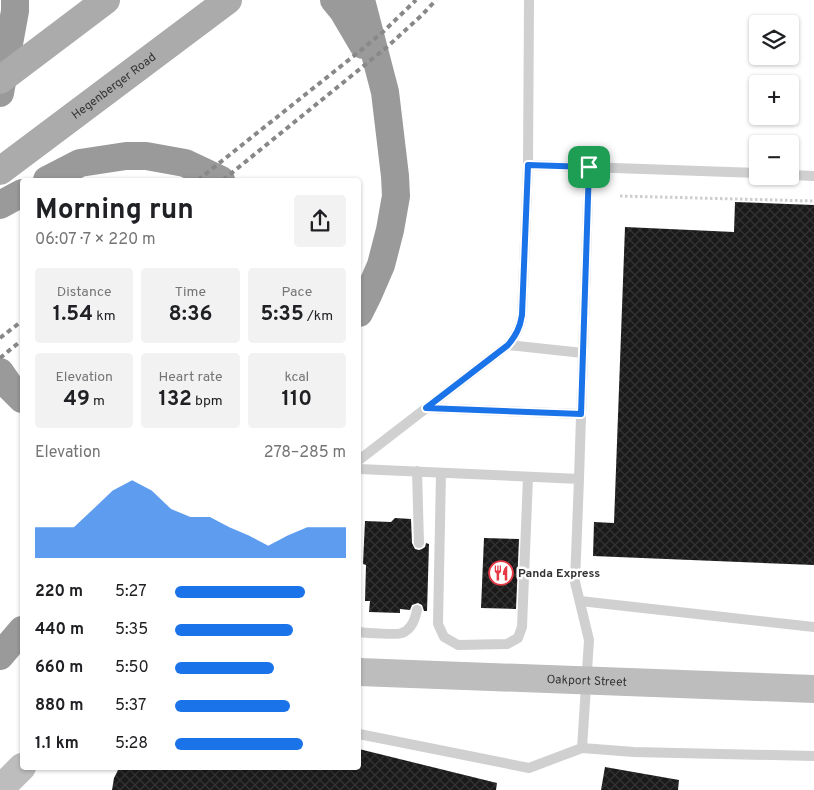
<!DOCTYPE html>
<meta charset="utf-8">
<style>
:root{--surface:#fff;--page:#f2f2f2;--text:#202124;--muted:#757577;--accent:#1a73e8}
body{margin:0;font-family:Overpass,sans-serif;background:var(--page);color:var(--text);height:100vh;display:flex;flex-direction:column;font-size:19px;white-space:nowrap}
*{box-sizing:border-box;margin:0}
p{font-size:16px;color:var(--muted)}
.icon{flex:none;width:28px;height:28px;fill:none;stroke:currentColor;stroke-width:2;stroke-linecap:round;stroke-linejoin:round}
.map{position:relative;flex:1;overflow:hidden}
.side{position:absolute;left:20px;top:178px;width:341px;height:592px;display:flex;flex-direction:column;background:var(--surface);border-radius:5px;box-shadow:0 1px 4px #0004}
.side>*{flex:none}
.controls{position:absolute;left:749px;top:15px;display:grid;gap:10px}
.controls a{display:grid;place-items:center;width:50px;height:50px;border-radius:5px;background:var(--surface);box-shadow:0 1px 4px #0004;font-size:25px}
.pin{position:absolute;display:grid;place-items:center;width:42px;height:42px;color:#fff;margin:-21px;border-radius:10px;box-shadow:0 2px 8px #0006}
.round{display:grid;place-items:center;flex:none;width:52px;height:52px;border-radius:5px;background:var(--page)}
.headline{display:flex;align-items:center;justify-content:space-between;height:85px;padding:0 15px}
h1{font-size:28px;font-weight:700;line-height:38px}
.figures{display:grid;grid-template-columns:repeat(3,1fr);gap:8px;height:85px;padding:5px 15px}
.figures div{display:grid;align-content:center;border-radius:5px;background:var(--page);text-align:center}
.figures b{font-size:21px;font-weight:700}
.figures small{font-size:14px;font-weight:400}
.figures p{font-size:14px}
.chart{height:140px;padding:10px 15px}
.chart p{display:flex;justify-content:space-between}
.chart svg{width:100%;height:90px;margin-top:5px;fill:var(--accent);opacity:.7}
ul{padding:0 15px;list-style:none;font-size:16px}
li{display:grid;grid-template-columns:80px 60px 1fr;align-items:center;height:38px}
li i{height:12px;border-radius:6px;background:var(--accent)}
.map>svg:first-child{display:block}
.building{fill:url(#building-cross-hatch)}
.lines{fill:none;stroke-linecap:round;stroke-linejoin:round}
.path{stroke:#cdcdcd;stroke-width:3;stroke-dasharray:2.5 2.5;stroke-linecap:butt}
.service{stroke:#d0d0d0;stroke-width:10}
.secondary{stroke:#bdbdbd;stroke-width:28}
.primary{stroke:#ababab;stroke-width:28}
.motorway{stroke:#9a9a9a;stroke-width:28}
.rail{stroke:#888;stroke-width:4;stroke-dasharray:5 4;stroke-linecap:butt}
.primary-bridge{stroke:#ababab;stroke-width:28}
.route-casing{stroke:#fff;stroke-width:10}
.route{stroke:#1a73e8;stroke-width:6}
.labels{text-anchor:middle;stroke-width:5;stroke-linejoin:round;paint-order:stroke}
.street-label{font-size:12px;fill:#333;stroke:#fff}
.poi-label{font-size:12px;font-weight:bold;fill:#333;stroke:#fff;text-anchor:start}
</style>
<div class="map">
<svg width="814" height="790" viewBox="0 0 814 790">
<defs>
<pattern id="building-cross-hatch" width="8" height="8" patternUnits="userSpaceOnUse" patternTransform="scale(1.25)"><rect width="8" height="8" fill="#1a1a1a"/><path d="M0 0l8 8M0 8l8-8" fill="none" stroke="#333"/></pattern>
</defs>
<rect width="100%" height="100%" fill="#fff"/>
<path class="building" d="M 735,202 L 814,205 L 814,565 L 593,556 L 594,522 L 614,523 L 625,227 L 734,232 Z
M 395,518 L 411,519 L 412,543 L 415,549 L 419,550 L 422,549 L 425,547 L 426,543 L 429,544 L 427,611 L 424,611 L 422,605 L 418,603 L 412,605 L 410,610 L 400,609 L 400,613 L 369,612 L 370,601 L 365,601 L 366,565 L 363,564 L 365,521 L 391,522 Z
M 484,538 L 519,539 L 516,609 L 481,608 Z
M 359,749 L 497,783 L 496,790 L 112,790 L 114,778 L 119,768 L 359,768 Z
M 605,767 L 679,780 L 678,790 L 601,790 Z"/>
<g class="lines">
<path class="path" d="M 620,196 L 814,201"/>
<path class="service" d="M 528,165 L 758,173
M 790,175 L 814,176
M 508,345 L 583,353
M 427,408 L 581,414
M 359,460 L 508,345 C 516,335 520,328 522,315 L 528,165 L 529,0
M 359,469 L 579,479 L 575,582 L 589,640 L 582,748
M 417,471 L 419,543
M 441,473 L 438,624 L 444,637 L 458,645 L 507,644 L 518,638 L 522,627 L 528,477
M 579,479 L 589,167
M 580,601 L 814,627
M 359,632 C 366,633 398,635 402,633 C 412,629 415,619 417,610
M 359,734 L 529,768 L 582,748 L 634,752 L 814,756"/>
<g class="secondary">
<path id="s1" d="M 359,672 L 814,689"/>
<path d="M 0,789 L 22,767"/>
</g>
<path class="primary" id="s2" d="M 0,171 L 228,0"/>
<path class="motorway" d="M 334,0 L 343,11 L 363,45
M 0,93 L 15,11 L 15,0
M 47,180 L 80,163 L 126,156 L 146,156 L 185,163 L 221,180
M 0,205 L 22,193
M 359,313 L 368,295 L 381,265 L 390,230 L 396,196 L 395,176 L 385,92 L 361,0
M 0,372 L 11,388 L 22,399
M 0,656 L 22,630"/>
<path class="rail" d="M 198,180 L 360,51 L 384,31 L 416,0
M 223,180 L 387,47 L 422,15 L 436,0
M 0,338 L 22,321
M 0,358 L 22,340"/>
<path class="primary-bridge" d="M 0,80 L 106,0"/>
</g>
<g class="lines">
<g class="route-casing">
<path id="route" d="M 528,165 L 589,167 L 581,414 L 426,408 L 508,345 C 516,335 520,328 522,315 Z"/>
</g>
<use href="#route" class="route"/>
</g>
<defs>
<g id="restaurant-ring" transform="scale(1.25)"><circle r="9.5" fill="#fff" stroke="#e63946" stroke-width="1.5"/><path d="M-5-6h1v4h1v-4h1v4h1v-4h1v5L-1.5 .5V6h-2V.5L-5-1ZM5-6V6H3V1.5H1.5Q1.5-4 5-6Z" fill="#e63946"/></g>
</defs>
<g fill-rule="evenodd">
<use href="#restaurant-ring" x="501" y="573"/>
</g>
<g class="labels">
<g class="street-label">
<text dy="4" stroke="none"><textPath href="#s2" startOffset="142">Hegenberger Road</textPath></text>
<text dy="4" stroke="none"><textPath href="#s1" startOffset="228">Oakport Street</textPath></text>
</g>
<g class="poi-label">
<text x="518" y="577">Panda Express</text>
</g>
</g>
</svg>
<div class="controls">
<a><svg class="icon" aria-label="layers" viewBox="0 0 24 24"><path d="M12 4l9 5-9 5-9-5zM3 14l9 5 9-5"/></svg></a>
<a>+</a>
<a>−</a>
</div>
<div class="pin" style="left:589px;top:167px;background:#1e9e55"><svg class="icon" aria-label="arrive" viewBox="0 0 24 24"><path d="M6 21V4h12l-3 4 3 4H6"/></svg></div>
<section class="side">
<div class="headline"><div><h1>Morning run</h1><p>06:07 · 7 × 220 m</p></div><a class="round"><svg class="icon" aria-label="share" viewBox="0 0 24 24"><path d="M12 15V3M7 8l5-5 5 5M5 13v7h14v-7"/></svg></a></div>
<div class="figures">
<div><p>Distance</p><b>1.54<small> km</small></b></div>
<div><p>Time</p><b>8:36</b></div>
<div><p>Pace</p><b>5:35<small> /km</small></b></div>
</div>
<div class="figures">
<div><p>Elevation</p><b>49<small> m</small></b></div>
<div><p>Heart rate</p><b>132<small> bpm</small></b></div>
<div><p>kcal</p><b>110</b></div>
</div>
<div class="chart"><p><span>Elevation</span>278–285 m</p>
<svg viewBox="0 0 160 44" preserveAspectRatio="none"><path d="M0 44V29L10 29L20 29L30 20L40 11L50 6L60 11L70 20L80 24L90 24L100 29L110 33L120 38L130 33L140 29L150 29L160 29V44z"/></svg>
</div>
<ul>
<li><b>220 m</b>5:27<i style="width:76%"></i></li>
<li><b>440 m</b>5:35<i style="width:69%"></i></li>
<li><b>660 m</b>5:50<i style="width:58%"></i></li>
<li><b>880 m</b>5:37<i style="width:67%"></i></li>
<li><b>1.1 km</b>5:28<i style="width:75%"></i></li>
</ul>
</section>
</div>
